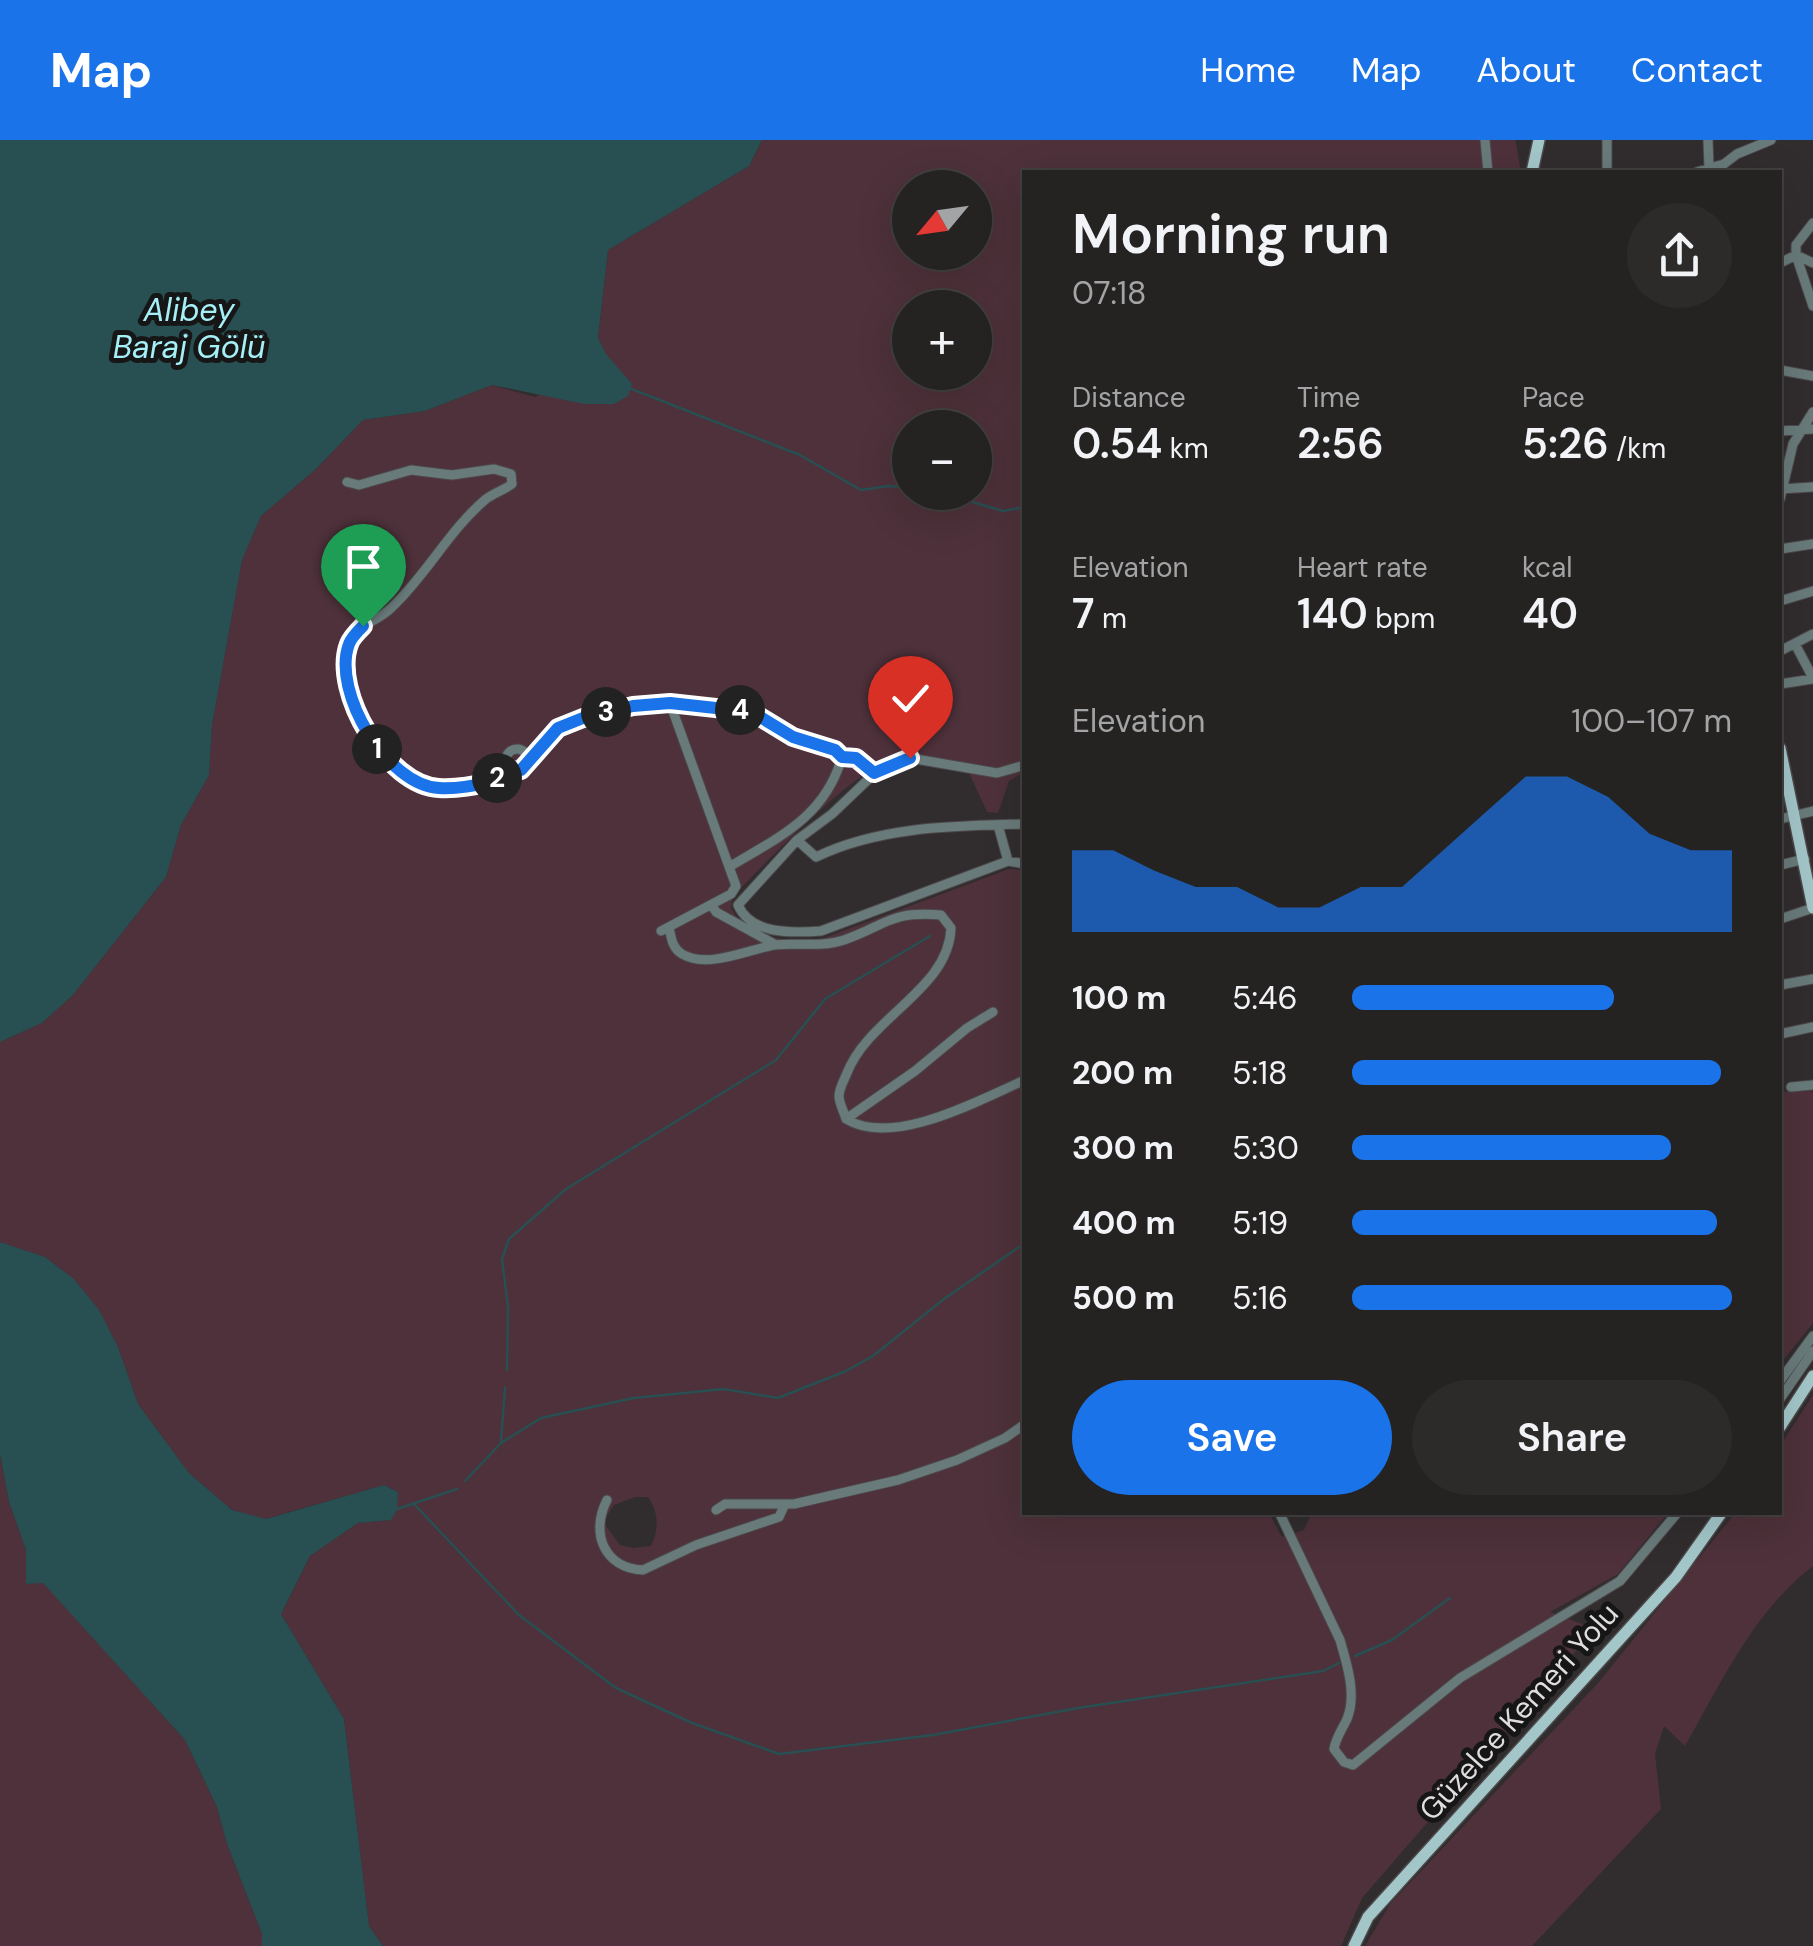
<!DOCTYPE html>
<meta charset="utf-8">
<style>
:root{--surface:#252222;--page:#2d2a2a;--text:#f1f3f6;--muted:#a3a4a5;--line:#423f40;--accent:#1a73e8}
body{margin:0;font-family:"DM Sans",sans-serif;background:var(--page);color:var(--text);height:100vh;display:flex;flex-direction:column;font-size:38px;white-space:nowrap}
*{box-sizing:border-box;margin:0}
p{font-size:32px;color:var(--muted)}
.icon{flex:none;width:55px;height:55px;fill:none;stroke:currentColor;stroke-width:2;stroke-linecap:round;stroke-linejoin:round}
.map{position:relative;flex:1;overflow:hidden}
.side{position:absolute;left:1022px;top:30px;width:760px;height:1345px;display:flex;flex-direction:column;background:var(--surface);border-radius:0px;box-shadow:0 10px 40px #0002,0 0 0 2px var(--line)}
.side>*{flex:none}
.needle{width:65px;rotate:241deg}
.controls{position:absolute;left:892px;top:30px;display:grid;gap:20px}
.controls a{display:grid;place-items:center;width:100px;height:100px;border-radius:50%;background:var(--surface);box-shadow:0 10px 40px #0002,0 0 0 2px var(--line);font-size:50px}
.pin{position:absolute;display:grid;place-items:center;width:85px;height:85px;color:#fff;margin:-102px -42px;border-radius:50% 50% 50% 0;rotate:-45deg;box-shadow:0 0 10px #0007}
.pin .icon{rotate:45deg}
.km{position:absolute;width:50px;height:50px;margin:-25px;border-radius:50%;background:#222;color:#fff;font-size:28px;line-height:50px;text-align:center}
.round{display:grid;place-items:center;flex:none;width:105px;height:105px;border-radius:52px;background:var(--page)}
.overview{display:flex;align-items:center;justify-content:space-between;height:170px;padding:0 50px}
h1{font-size:55px;font-weight:600;line-height:75px}
.metrics{display:grid;grid-template-columns:repeat(3,1fr);gap:15px;height:170px;padding:10px 50px}
.metrics div{display:grid;align-content:center}
.metrics b{font-size:42px;font-weight:600}
.metrics small{font-size:28px;font-weight:400}
.metrics p{font-size:28px}
.chart{height:280px;padding:20px 50px}
.chart p{display:flex;justify-content:space-between}
.chart svg{width:100%;height:180px;margin-top:10px;fill:var(--accent);opacity:.7}
.cta{display:flex;gap:20px;margin-top:auto;padding:20px 50px}
.cta a{flex:1;height:115px;border-radius:60px;background:var(--accent);color:#fff;font-size:40px;font-weight:600;line-height:115px;text-align:center}
.cta a+a{background:var(--page);color:var(--text)}
ul{padding:0 50px;list-style:none;font-size:32px}
li{display:grid;grid-template-columns:160px 120px 1fr;align-items:center;height:75px}
li i{height:25px;border-radius:12px;background:var(--accent)}
header{display:flex;align-items:center;gap:60px;box-sizing:border-box;height:140px;padding:0 50px;background:var(--accent);color:#fff}
header strong{font-size:48px}
nav{display:flex;gap:55px;margin-inline-start:auto;font-size:35px}
.map>svg:first-child{display:block}
.green{fill:#4e313a;fill-rule:evenodd}
.water{fill:#284f52}
.lines{fill:none;stroke-linecap:round;stroke-linejoin:round}
.stream{stroke:#284f52;stroke-width:2.5}
.minor-casing{stroke:#4d494a;stroke-width:11}
.major-casing{stroke:#4d494a;stroke-width:14}
.minor{stroke:#697a7b;stroke-width:9}
.major{stroke:#a3c6c9;stroke-width:11}
.route-casing{stroke:#fff;stroke-width:20}
.route{stroke:#1a73e8;stroke-width:12}
.labels{text-anchor:middle;stroke-width:10;stroke-linejoin:round;paint-order:stroke}
.street-label{font-size:30px;fill:#dfdddd;stroke:#171616}
.water-label{font-size:32px;font-style:italic;fill:#a5f0f7;stroke:#171616}
</style>
<header>
<strong>Map</strong>
<nav><a>Home</a><a>Map</a><a>About</a><a>Contact</a></nav>
</header>
<div class="map">
<svg width="1813" height="1806" viewBox="0 0 1813 1806">
<rect width="100%" height="100%" fill="#312d2e"/>
<path class="green" d="M 762,0 L 1515,0 L 1516,3 L 1521,32 L 1025,32 L 1025,632 L 1009,641 L 998,673 L 987,672 L 966,626 C 949,622 930,614 913,614 C 865,613 768,722 733,756 L 731,768 C 748,800 789,802 821,799 L 1009,729 L 1025,730 L 1025,1372 L 1269,1373 L 1282,1397 L 1304,1390 L 1312,1373 L 1668,1373 L 1618,1434 L 1550,1472 L 1595,1489 L 1362,1758 L 1341,1806 L 383,1806 L 369,1787 L 344,1579 L 281,1474 L 310,1416 L 358,1383 L 391,1380 L 398,1352 L 384,1345 L 265,1379 L 232,1370 L 189,1333 L 138,1264 L 118,1207 L 74,1139 L 45,1117 L 0,1102 L 0,902 L 42,883 L 73,855 L 166,737 L 181,685 L 209,635 L 212,585 L 242,419 L 261,376 L 317,328 L 363,280 L 425,271 L 492,245 L 535,257 L 606,214 L 598,198 L 608,110 L 749,26 ZM 910,48 L 975,48 L 975,112 L 910,112 ZM 910,168 L 975,168 L 975,232 L 910,232 ZM 910,288 L 975,288 L 975,352 L 910,352 ZM 635,1357 L 648,1357 C 659,1373 659,1390 651,1406 L 633,1408 L 620,1405 L 603,1382 L 614,1365 Z
M 1810,951 L 1813,952 L 1813,1183 L 1780,1224 L 1780,952 Z
M 1813,1255 L 1813,1426 C 1754,1471 1721,1543 1685,1606 L 1664,1586 L 1655,1614 L 1661,1669 L 1532,1806 L 1365,1806 L 1390,1764 L 1599,1542 L 1735,1373 L 1780,1372 L 1780,1306 Z
M 0,1314 L 9,1362 L 26,1410 L 26,1444 L 43,1442 L 185,1600 L 217,1667 L 227,1704 L 262,1794 L 262,1806 L 0,1806 Z"/>
<path class="water" d="M 0,0 L 762,0 L 749,26 L 608,110 L 598,198 L 606,214 L 632,244 L 628,256 L 614,264 L 584,264 L 492,245 L 425,271 L 363,280 L 317,328 L 261,376 L 242,420 L 212,585 L 209,635 L 181,685 L 166,737 L 73,855 L 42,883 L 0,902 Z
M 0,1102 L 45,1117 L 74,1139 L 99,1170 L 118,1207 L 138,1264 L 189,1333 L 232,1370 L 266,1379 L 384,1345 L 398,1352 L 397,1370 L 391,1380 L 358,1383 L 310,1416 L 281,1474 L 344,1579 L 369,1786 L 383,1806 L 262,1806 L 262,1794 L 227,1704 L 217,1667 L 185,1600 L 43,1443 L 26,1444 L 26,1410 L 9,1362 L 0,1314 Z"/>
<g class="lines">
<path class="stream" d="M 629,248 L 800,315 L 861,350 L 889,346 L 910,348
M 938,352 L 1003,371 L 1025,367
M 507,1230 L 508,1167 L 502,1119 L 509,1099 L 566,1049 L 776,920 L 825,859 L 930,796
M 501,1301 L 505,1248
M 465,1341 L 501,1303 L 541,1278 L 634,1258 L 724,1249 L 778,1258 L 846,1231 L 873,1216 L 944,1159 L 1025,1103
M 414,1364 L 519,1475 L 616,1548 L 692,1583 L 779,1614 L 933,1595 L 1078,1568 L 1323,1531 L 1339,1523
M 397,1369 L 457,1349
M 1355,1516 L 1392,1500 L 1450,1458"/>
<g class="minor-casing">
<path id="minor" d="M 1485,0 L 1488,32
M 1607,0 L 1607,32
M 1708,0 L 1709,28
M 1697,32 L 1724,24 L 1737,14 L 1771,0
M 1796,115 L 1813,166
M 1796,115 L 1813,123
M 1780,123 L 1796,115 L 1796,105 L 1813,83
M 1780,230 L 1813,236
M 1780,291 L 1813,289
M 347,342 L 359,345 L 411,330 L 452,335 L 494,329 L 511,334 L 512,344 C 504,350 494,353 486,359 C 449,390 426,436 391,468 C 378,481 359,484 350,501 C 340,521 348,548 357,567 C 364,582 370,602 381,614 C 416,655 467,655 511,629
M 1780,349 L 1813,347
M 1780,359 L 1793,304 L 1813,272
M 1780,409 L 1813,404
M 1780,461 L 1813,451
M 1795,504 L 1813,538
M 1780,511 L 1813,494
M 1780,544 L 1813,539
M506 620a11 11 0 1 1 22 0a11 11 0 1 1-22 0Z
M 842,617 L 856,618 L 875,633
M 528,623 C 537,612 546,596 558,588 C 590,563 716,558 754,572 C 768,578 779,590 793,597 C 809,604 829,604 842,617 C 825,677 779,697 729,727
M 1025,625 L 997,633 L 910,618 L 875,633 L 832,674 L 797,700 L 738,765 C 751,795 792,793 821,791 L 1008,721 L 1025,724
M 1780,679 L 1813,671
M 998,685 L 1008,721
M 797,700 L 816,717 C 880,686 955,686 1025,684
M 1780,725 L 1805,719
M 712,765 L 716,772 L 776,805
M 1780,779 L 1813,768
M 669,787 C 671,797 672,808 682,814 C 707,829 747,810 774,805 C 797,802 821,808 844,800 C 887,785 889,771 941,775 L 951,788 C 949,849 869,877 847,933 C 844,940 839,949 839,956 C 839,963 844,972 846,979 C 893,1008 979,960 1025,940
M 661,791 L 731,754 L 736,746 L 670,563
M 1780,845 L 1813,839
M 1780,894 L 1813,887
M 1791,947 L 1813,945
M 846,979 L 915,931 L 967,888 L 993,872
M 1780,1241 L 1813,1196
M 1780,1259 L 1813,1211
M 607,1360 C 590,1393 604,1428 643,1430 L 696,1405 L 779,1377 L 785,1364
M 716,1370 L 725,1364 L 794,1364 L 898,1340 L 957,1320 L 1005,1298 L 1025,1284
M 1279,1372 L 1340,1500 C 1347,1524 1357,1555 1347,1579 C 1342,1590 1336,1597 1334,1609 L 1344,1622 L 1353,1625 L 1460,1538 L 1620,1441 L 1678,1372"/>
</g>
<g class="major-casing">
<path id="major" d="M 1532,32 L 1539,0
M 1780,608 L 1813,768
M 1780,1287 L 1813,1236
M 1354,1806 L 1368,1777 L 1676,1437 L 1722,1372"/>
</g>
<use href="#minor" class="minor"/>
<use href="#major" class="major"/>
</g>
<g class="lines">
<g class="route-casing">
<path id="route" d="M 363,486 C 358,491 351,498 349,504 C 331,552 388,646 439,648 C 455,649 478,646 493,640 C 505,635 508,630 521,630 L 558,588 L 583,578 L 633,566 L 670,563 L 752,572 L 793,597 L 835,610 L 842,617 L 856,618 L 874,633 L 910,618"/>
</g>
<use href="#route" class="route"/>
</g>
<g class="labels">
<g class="street-label">
<text transform="translate(1519 1572) rotate(-48)" y="10">Güzelce Kemeri Yolu</text>
</g>
<g class="water-label">
<text x="189" y="181">Alibey<tspan x="189" dy="37">Baraj Gölü</tspan></text>
</g>
</g>
</svg>
<div class="controls">
<a><svg class="needle" viewBox="-14 -14 28 28"><path d="M0-13l5 13h-10z" fill="#e53935"/><path d="M0 13l5-13h-10z" fill="#a3a4a5"/></svg></a>
<a>+</a>
<a>−</a>
</div>
<div class="pin" style="left:363px;top:486px;background:#1e9e55"><svg class="icon" aria-label="arrive" viewBox="0 0 24 24"><path d="M6 21V4h12l-3 4 3 4H6"/></svg></div>
<div class="pin" style="left:910px;top:618px;background:#d93025"><svg class="icon" aria-label="check" viewBox="0 0 24 24"><path d="M5 12l5 5 9-10"/></svg></div>
<b class="km" style="left:377px;top:609px">1</b>
<b class="km" style="left:497px;top:638px">2</b>
<b class="km" style="left:606px;top:572px">3</b>
<b class="km" style="left:740px;top:570px">4</b>
<section class="side">
<div class="overview"><div><h1>Morning run</h1><p>07:18</p></div><a class="round"><svg class="icon" aria-label="share" viewBox="0 0 24 24"><path d="M12 15V3M7 8l5-5 5 5M5 13v7h14v-7"/></svg></a></div>
<div class="metrics">
<div><p>Distance</p><b>0.54<small> km</small></b></div>
<div><p>Time</p><b>2:56</b></div>
<div><p>Pace</p><b>5:26<small> /km</small></b></div>
</div>
<div class="metrics">
<div><p>Elevation</p><b>7<small> m</small></b></div>
<div><p>Heart rate</p><b>140<small> bpm</small></b></div>
<div><p>kcal</p><b>40</b></div>
</div>
<div class="chart"><p><span>Elevation</span>100–107 m</p>
<svg viewBox="0 0 160 44" preserveAspectRatio="none"><path d="M0 44V24L10 24L20 29L30 33L40 33L50 38L60 38L70 33L80 33L90 24L100 15L110 6L120 6L130 11L140 20L150 24L160 24V44z"/></svg>
</div>
<ul>
<li><b>100 m</b>5:46<i style="width:69%"></i></li>
<li><b>200 m</b>5:18<i style="width:97%"></i></li>
<li><b>300 m</b>5:30<i style="width:84%"></i></li>
<li><b>400 m</b>5:19<i style="width:96%"></i></li>
<li><b>500 m</b>5:16<i style="width:100%"></i></li>
</ul>
<div class="cta"><a>Save</a><a>Share</a></div>
</section>
</div>
